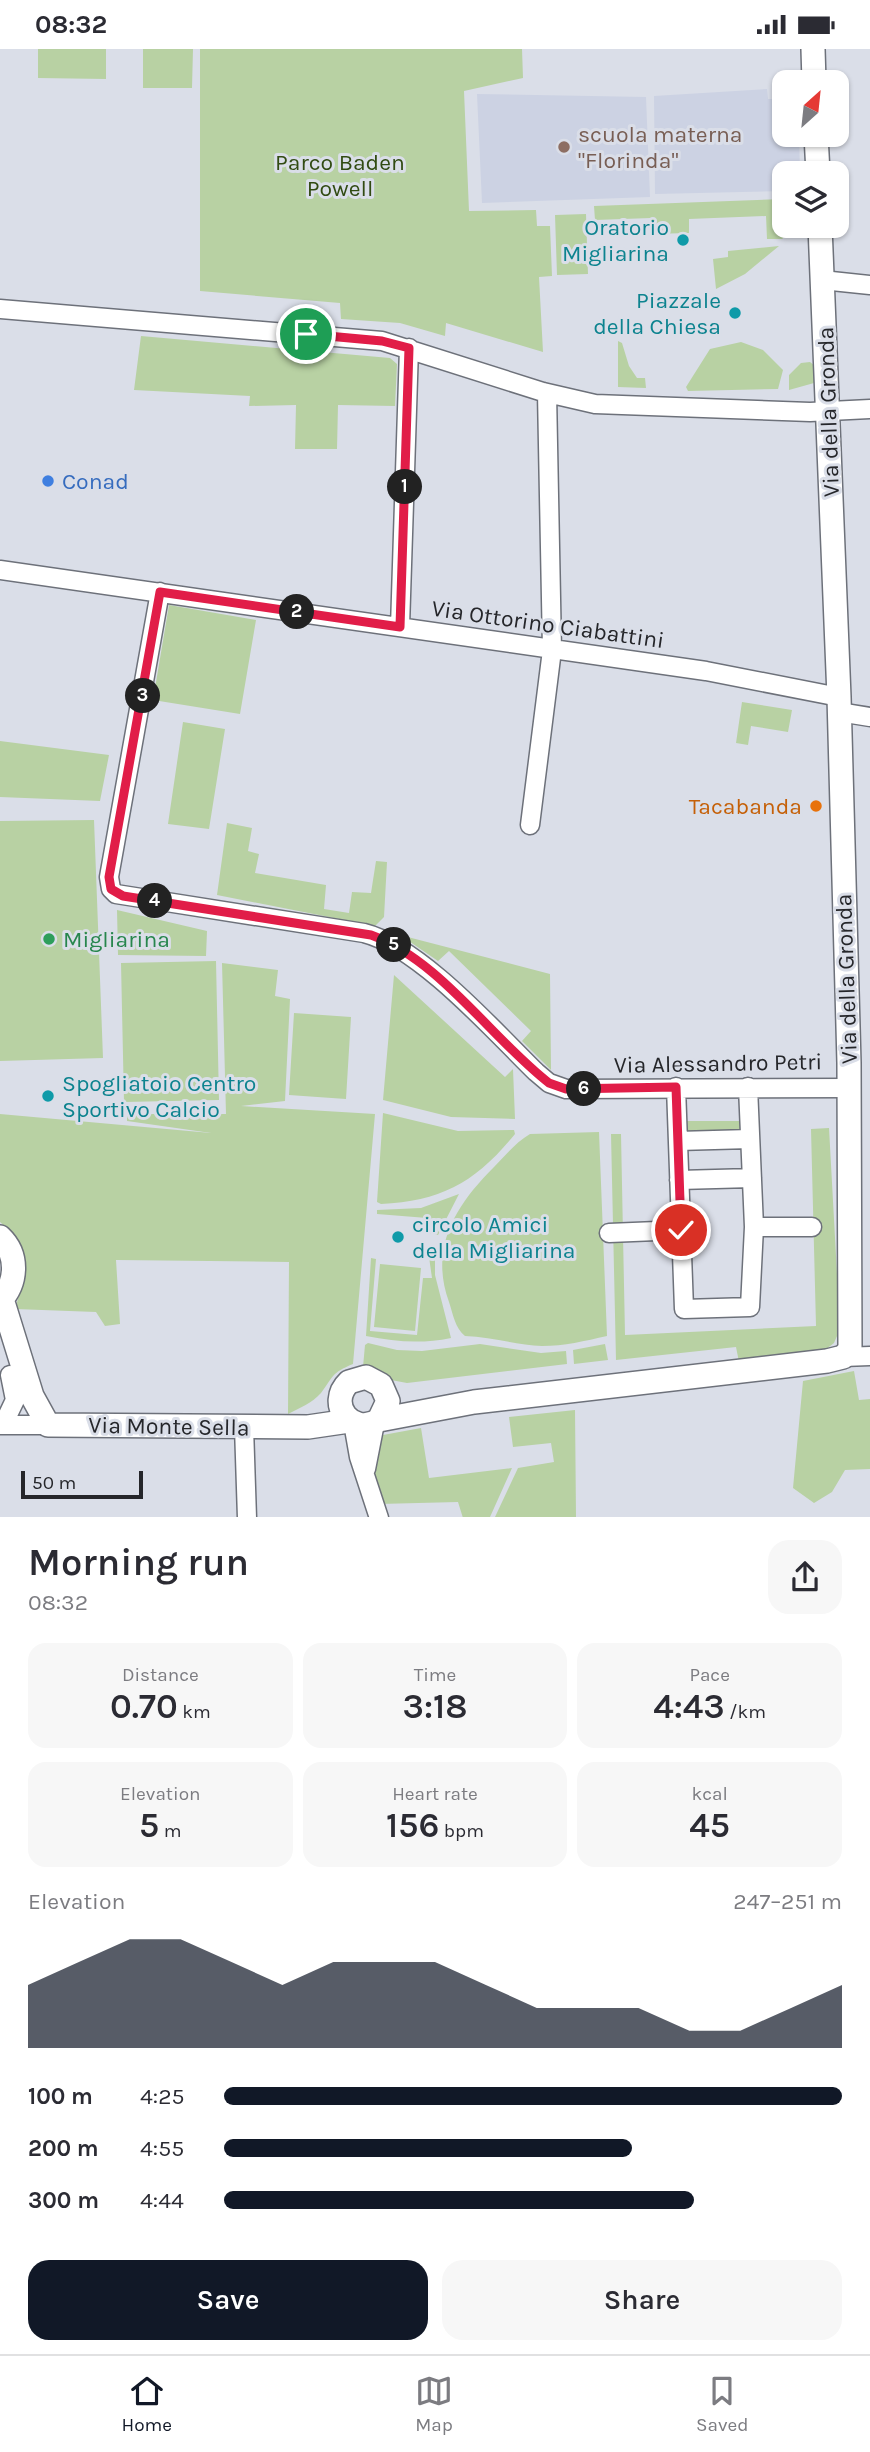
<!DOCTYPE html>
<meta charset="utf-8">
<style>
:root{--surface:#fff;--page:#f7f7f7;--text:#2b2b33;--muted:#7c7c81;--line:#e1e1e2;--accent:#111827}
body{margin:0;font-family:Karla,sans-serif;background:var(--page);color:var(--text);height:100vh;display:flex;flex-direction:column;font-size:26px;white-space:nowrap}
*{box-sizing:border-box;margin:0}
p{font-size:23px;color:var(--muted)}
.icon{flex:none;width:38px;height:38px;fill:none;stroke:currentColor;stroke-width:2;stroke-linecap:round;stroke-linejoin:round}
.map{position:relative;height:1468px;overflow:hidden}
.panel{display:flex;flex-direction:column;background:var(--surface);flex:1}
.panel>*{flex:none}
.needle{width:46px;rotate:27deg}
.buttons{position:absolute;left:772px;top:21px;display:grid;gap:14px}
.buttons a{display:grid;place-items:center;width:77px;height:77px;border-radius:14px;background:var(--surface);box-shadow:0 2px 5px #0004;font-size:35px}
.scale{position:absolute;left:21px;bottom:18px;width:122px;box-sizing:border-box;padding-left:7px;border:4px solid #25262a;border-top:0;font-size:19px;line-height:24px;white-space:nowrap;color:#25262a;-webkit-text-stroke:5px #dadee8;paint-order:stroke}
.pin{position:absolute;display:grid;place-items:center;width:60px;height:60px;color:#fff;margin:-30px;border:4px solid #fff;border-radius:50%;box-shadow:0 2px 7px #0007}
.km{position:absolute;width:35px;height:35px;margin:-18px;border-radius:50%;background:#222;color:#fff;font-size:19px;line-height:35px;text-align:center}
.round{display:grid;place-items:center;flex:none;width:74px;height:74px;border-radius:21px;background:var(--page)}
.headline{display:flex;align-items:center;justify-content:space-between;height:119px;padding:0 28px}
h1{font-size:38px;font-weight:600;line-height:52px}
.stats{display:grid;grid-template-columns:repeat(3,1fr);gap:10px;height:119px;padding:7px 28px}
.stats div{display:grid;align-content:center;border-radius:18px;background:var(--page);text-align:center}
.stats b{font-size:35px;font-weight:600}
.stats small{font-size:19px;font-weight:400}
.stats p{font-size:19px}
.chart{height:196px;padding:14px 28px}
.chart p{display:flex;justify-content:space-between}
.chart svg{width:100%;height:126px;margin-top:7px;fill:var(--accent);opacity:.7}
.primary-button{display:flex;gap:14px;margin-top:auto;padding:14px 28px}
.primary-button a{flex:1;height:80px;border-radius:21px;background:var(--accent);color:#fff;font-size:28px;font-weight:600;line-height:80px;text-align:center}
.primary-button a+a{background:var(--page);color:var(--text)}
ul{padding:0 28px;list-style:none;font-size:23px}
li{display:grid;grid-template-columns:112px 84px 1fr;align-items:center;height:52px}
li i{height:18px;border-radius:9px;background:var(--accent)}
.status{display:flex;justify-content:space-between;align-items:center;height:49px;padding:0 35px;background:var(--surface);direction:ltr}
.status svg{height:19px;fill:currentColor}
.menu{display:flex;justify-content:space-around;align-items:center;height:98px;border-top:2px solid var(--line);background:var(--surface);font-size:19px;color:var(--muted)}
.menu a{display:grid;justify-items:center;gap:4px}
.menu .current{color:var(--accent)}
.map>svg:first-child{display:block}
.built{fill:#ccd2e3}
.green{fill:#b8d1a3}
.lines{fill:none;stroke-linecap:round;stroke-linejoin:round}
.minor-casing{stroke:#6d717a;stroke-width:21}
.tertiary-casing{stroke:#6d717a;stroke-width:26}
.minor{stroke:#fff;stroke-width:18}
.tertiary{stroke:#fff;stroke-width:23}
.route-casing{stroke:#fff;stroke-width:14}
.route{stroke:#e11d48;stroke-width:9}
.education-dot{fill:#8d6e63;stroke:#dadee8;stroke-width:2.5}
.culture-dot{fill:#0f9aa8;stroke:#dadee8;stroke-width:2.5}
.shop-dot{fill:#3f7fe0;stroke:#dadee8;stroke-width:2.5}
.food-dot{fill:#e8710a;stroke:#dadee8;stroke-width:2.5}
.leisure-dot{fill:#2e9e5b;stroke:#dadee8;stroke-width:2.5}
.labels{text-anchor:middle;stroke-width:6;stroke-linejoin:round;paint-order:stroke}
.education-label{font-size:23px;fill:#785e54;stroke:#dadee8;text-anchor:start}
.park-label{font-size:23px;fill:#314b12;stroke:#dadee8}
.culture-label{font-size:23px;fill:#0d838f;stroke:#dadee8;text-anchor:end}
.street-label{font-size:23px;fill:#25262a;stroke:#dadee8}
.shop-label{font-size:23px;fill:#366cbe;stroke:#dadee8;text-anchor:start}
.food-label{font-size:23px;fill:#c56008;stroke:#dadee8;text-anchor:end}
.leisure-label{font-size:23px;fill:#27864d;stroke:#dadee8;text-anchor:start}
</style>
<div class="status"><b>08:32</b><svg viewBox="0 0 49 12"><path d="M0 12V9h3v3zM5 12V6h3v6zM10 12V3h3v9zM15 12V0h3v12zM26 1h20v11H26zM47 4h2v5h-2z"/></svg></div>
<div class="map">
<svg width="870" height="1469" viewBox="0 0 870 1469">
<rect width="100%" height="100%" fill="#dadee8"/>
<path class="built" d="M 767,40 L 768,50 L 784,50 L 784,86 L 799,86 L 800,124 L 784,124 L 784,142 L 655,145 L 654,47 Z
M 477,45 L 646,48 L 650,148 L 482,154 Z"/>
<path class="green" d="M 38,0 L 106,0 L 106,30 L 38,29 Z
M 143,0 L 193,0 L 192,39 L 143,39 Z
M 200,0 L 522,0 L 523,29 L 464,42 L 469,162 L 536,161 L 537,177 L 550,177 L 552,227 L 539,228 L 543,303 L 446,274 L 445,287 L 400,274 L 341,270 L 340,254 L 200,242 Z
M 784,150 L 784,177 L 796,177 L 782,190 L 767,190 L 766,167 L 689,170 L 689,184 L 652,185 L 651,169 L 595,171 L 594,157 Z
M 586,165 L 588,225 L 557,226 L 555,166 Z
M 779,197 L 745,225 L 716,240 L 713,210 L 728,208 L 728,202 Z
M 141,287 L 390,309 L 397,315 L 395,357 L 338,356 L 337,400 L 295,400 L 296,356 L 249,357 L 250,347 L 134,341 Z
M 618,292 L 622,294 L 629,317 L 637,329 L 645,329 L 646,339 L 618,338 Z
M 741,293 L 763,301 L 783,321 L 778,340 L 688,342 L 686,338 L 710,300 Z
M 810,313 L 815,317 L 814,334 L 789,341 L 789,326 L 801,314 Z
M 169,556 L 256,571 L 240,665 L 153,651 Z
M 742,653 L 792,661 L 788,683 L 751,677 L 748,696 L 736,694 Z
M 183,673 L 225,680 L 209,780 L 168,775 Z
M 0,692 L 109,706 L 100,752 L 0,748 Z
M 94,771 L 103,1009 L 0,1012 L 0,772 Z
M 227,774 L 252,779 L 248,802 L 259,805 L 255,824 L 326,836 L 324,860 L 349,864 L 352,843 L 371,844 L 376,812 L 387,813 L 384,868 L 375,877 L 217,846 Z
M 117,861 L 207,882 L 206,907 L 118,906 Z
M 400,886 L 550,925 L 551,1021 L 522,992 L 531,982 L 449,902 L 438,912 Z
M 216,912 L 219,1051 L 124,1053 L 121,914 Z
M 222,914 L 278,921 L 275,947 L 290,950 L 285,1052 L 241,1057 L 375,1065 L 353,1315 C 331,1324 334,1327 321,1344 C 312,1354 300,1359 288,1365 L 289,1213 L 116,1211 L 120,1275 L 105,1277 L 96,1263 L 15,1260 C 27,1220 34,1202 0,1173 L 0,1065 L 211,1084 L 127,1072 L 127,1065 L 226,1065 Z
M 394,926 L 505,1028 L 513,1020 L 515,1070 L 451,1068 L 383,1051 Z
M 294,964 L 351,968 L 346,1050 L 289,1046 Z
M 383,1064 L 458,1082 L 514,1081 L 515,1085 C 476,1133 442,1152 381,1155 L 377,1153 Z
M 682,1072 L 744,1072 L 745,1088 L 682,1088 Z
M 829,1079 L 840,1280 L 834,1294 L 825,1301 L 739,1313 L 736,1298 L 616,1311 L 611,1085 L 621,1085 L 625,1286 L 816,1277 L 811,1080 Z
M 599,1083 L 607,1287 C 585,1292 564,1297 542,1297 C 517,1296 491,1288 465,1287 C 455,1279 453,1265 449,1253 C 429,1198 456,1156 494,1118 C 506,1106 516,1093 530,1085 Z
M 459,1145 L 438,1186 L 427,1184 L 427,1169 L 377,1165 L 377,1161 L 421,1159 Z
M 428,1201 L 435,1201 L 435,1226 L 451,1289 C 422,1295 396,1293 366,1287 L 371,1209 L 376,1210 L 370,1282 L 417,1286 L 423,1229 L 432,1229 Z
M 380,1215 L 421,1219 L 415,1282 L 374,1278 Z
M 368,1294 L 397,1301 L 422,1302 L 480,1295 L 541,1304 L 566,1302 L 567,1315 L 407,1334 L 391,1331 L 363,1318 L 365,1296 Z
M 605,1295 L 608,1311 L 574,1315 L 573,1301 Z
M 854,1322 L 859,1351 L 870,1350 L 870,1420 L 845,1421 L 832,1443 L 814,1454 L 793,1439 L 803,1332 Z
M 575,1361 L 576,1468 L 495,1468 L 518,1419 L 554,1413 L 551,1394 L 513,1398 L 509,1368 Z
M 421,1379 L 429,1429 L 512,1419 L 490,1468 L 463,1469 L 458,1453 L 379,1455 L 373,1419 L 383,1386 Z"/>
<g class="lines">
<g class="minor-casing">
<path id="minor" d="M 822,231 L 870,236
M 0,260 L 382,292 L 543,343 L 595,355 L 810,363 L 870,360
M 0,521 L 706,622 L 839,648
M 160,543 L 109,828 L 111,840 L 116,845 L 364,884 C 420,898 494,982 536,1023 L 549,1034 L 566,1040 L 849,1039
M 400,578 L 409,299
M 839,663 L 870,668
M 530,776 L 552,601 L 547,344
M 676,1038 L 684,1260 L 750,1258 L 754,1178 L 748,1038
M 678,1092 L 750,1090
M 679,1131 L 752,1129
M 754,1178 L 812,1178
M 609,1184 L 681,1181
M 843,1308 L 870,1307
M 353,1374 L 359,1408 L 379,1469
M 0,1376 L 48,1376
M 3,1376 L 15,1351 L 10,1326
M 244,1378 L 247,1469
M 366,1420 L 375,1374"/>
</g>
<g class="tertiary-casing">
<path id="tertiary" d="M 813,0 L 814,33
M 816,86 L 818,124
M 0,1188 C 19,1206 17,1234 0,1252
M 2,1250 L 32,1347 L 48,1376 L 308,1378 L 349,1372
M 379,1371 L 388,1352 L 381,1336 L 366,1328 L 349,1333 C 326,1355 352,1388 379,1371 L 474,1353 L 827,1312 L 843,1308 L 850,1301 L 849,1014 L 839,648 L 820,177"/>
</g>
<use href="#minor" class="minor"/>
<use href="#tertiary" class="tertiary"/>
</g>
<g class="lines">
<g class="route-casing">
<path id="route" d="M 306,285 L 382,292 L 409,299 L 400,578 L 160,543 L 109,828 L 111,840 L 123,847 L 371,886 C 440,911 491,989 549,1034 L 566,1040 L 676,1038 L 681,1181"/>
</g>
<use href="#route" class="route"/>
</g>
<circle class="education-dot" cx="564" cy="98" r="7"/>
<g class="culture-dot">
<circle cx="683" cy="191" r="7"/>
<circle cx="735" cy="264" r="7"/>
<circle cx="48" cy="1047" r="7"/>
<circle cx="398" cy="1188" r="7"/>
</g>
<circle class="shop-dot" cx="48" cy="432" r="7"/>
<circle class="food-dot" cx="816" cy="757" r="7"/>
<circle class="leisure-dot" cx="49" cy="890" r="7"/>
<g class="labels">
<g class="education-label">
<text x="578" y="93">scuola materna<tspan x="578" dy="26">"Florinda"</tspan></text>
</g>
<g class="park-label">
<text x="340" y="121">Parco Baden<tspan x="340" dy="26">Powell</tspan></text>
</g>
<g class="culture-label">
<text x="669" y="186">Oratorio<tspan x="669" dy="26">Migliarina</tspan></text>
<text x="721" y="259">Piazzale<tspan x="721" dy="26">della Chiesa</tspan></text>
<text x="62" y="1042" text-anchor="start">Spogliatoio Centro<tspan x="62" dy="26">Sportivo Calcio</tspan></text>
<text x="412" y="1183" text-anchor="start">circolo Amici<tspan x="412" dy="26">della Migliarina</tspan></text>
</g>
<g class="street-label">
<text transform="translate(828 363) rotate(-92)" y="8">Via della Gronda</text>
<text transform="translate(548 575) rotate(8)" y="8">Via Ottorino Ciabattini</text>
<text transform="translate(846 930) rotate(-92)" y="8">Via della Gronda</text>
<text transform="translate(718 1014) rotate(-1)" y="8">Via Alessandro Petri</text>
<text transform="translate(169 1377) rotate(1)" y="8">Via Monte Sella</text>
</g>
<g class="shop-label">
<text x="62" y="440">Conad</text>
</g>
<g class="food-label">
<text x="802" y="765">Tacabanda</text>
</g>
<g class="leisure-label">
<text x="63" y="898">Migliarina</text>
</g>
</g>
</svg>
<div class="buttons">
<a><svg class="needle" viewBox="-14 -14 28 28"><path d="M0-13l5 13h-10z" fill="#e53935"/><path d="M0 13l5-13h-10z" fill="#7c7c81"/></svg></a>
<a><svg class="icon" aria-label="layers" viewBox="0 0 24 24"><path d="M12 4l9 5-9 5-9-5zM3 14l9 5 9-5"/></svg></a>
</div>
<div class="scale">50 m</div>
<div class="pin" style="left:306px;top:285px;background:#1e9e55"><svg class="icon" aria-label="arrive" viewBox="0 0 24 24"><path d="M6 21V4h12l-3 4 3 4H6"/></svg></div>
<div class="pin" style="left:681px;top:1181px;background:#d93025"><svg class="icon" aria-label="check" viewBox="0 0 24 24"><path d="M5 12l5 5 9-10"/></svg></div>
<b class="km" style="left:405px;top:438px">1</b>
<b class="km" style="left:297px;top:563px">2</b>
<b class="km" style="left:143px;top:647px">3</b>
<b class="km" style="left:155px;top:852px">4</b>
<b class="km" style="left:394px;top:896px">5</b>
<b class="km" style="left:584px;top:1040px">6</b>
</div>
<section class="panel">
<div class="headline"><div><h1>Morning run</h1><p>08:32</p></div><a class="round"><svg class="icon" aria-label="share" viewBox="0 0 24 24"><path d="M12 15V3M7 8l5-5 5 5M5 13v7h14v-7"/></svg></a></div>
<div class="stats">
<div><p>Distance</p><b>0.70<small> km</small></b></div>
<div><p>Time</p><b>3:18</b></div>
<div><p>Pace</p><b>4:43<small> /km</small></b></div>
</div>
<div class="stats">
<div><p>Elevation</p><b>5<small> m</small></b></div>
<div><p>Heart rate</p><b>156<small> bpm</small></b></div>
<div><p>kcal</p><b>45</b></div>
</div>
<div class="chart"><p><span>Elevation</span>247–251 m</p>
<svg viewBox="0 0 160 44" preserveAspectRatio="none"><path d="M0 44V22L10 14L20 6L30 6L40 14L50 22L60 14L70 14L80 14L90 22L100 30L110 30L120 30L130 38L140 38L150 30L160 22V44z"/></svg>
</div>
<ul>
<li><b>100 m</b>4:25<i style="width:100%"></i></li>
<li><b>200 m</b>4:55<i style="width:66%"></i></li>
<li><b>300 m</b>4:44<i style="width:76%"></i></li>
</ul>
<div class="primary-button"><a>Save</a><a>Share</a></div>
</section>
<nav class="menu">
<a class="current"><svg class="icon" aria-label="home" viewBox="0 0 24 24"><path d="M3 11l9-7 9 7M6 9v11h12V9"/></svg>Home</a>
<a><svg class="icon" aria-label="map" viewBox="0 0 24 24"><path d="M3 6l6-2 6 2 6-2v14l-6 2-6-2-6 2zM9 4v14M15 6v14"/></svg>Map</a>
<a><svg class="icon" aria-label="saved" viewBox="0 0 24 24"><path d="M7 4h10v16l-5-4-5 4z"/></svg>Saved</a>
</nav>
